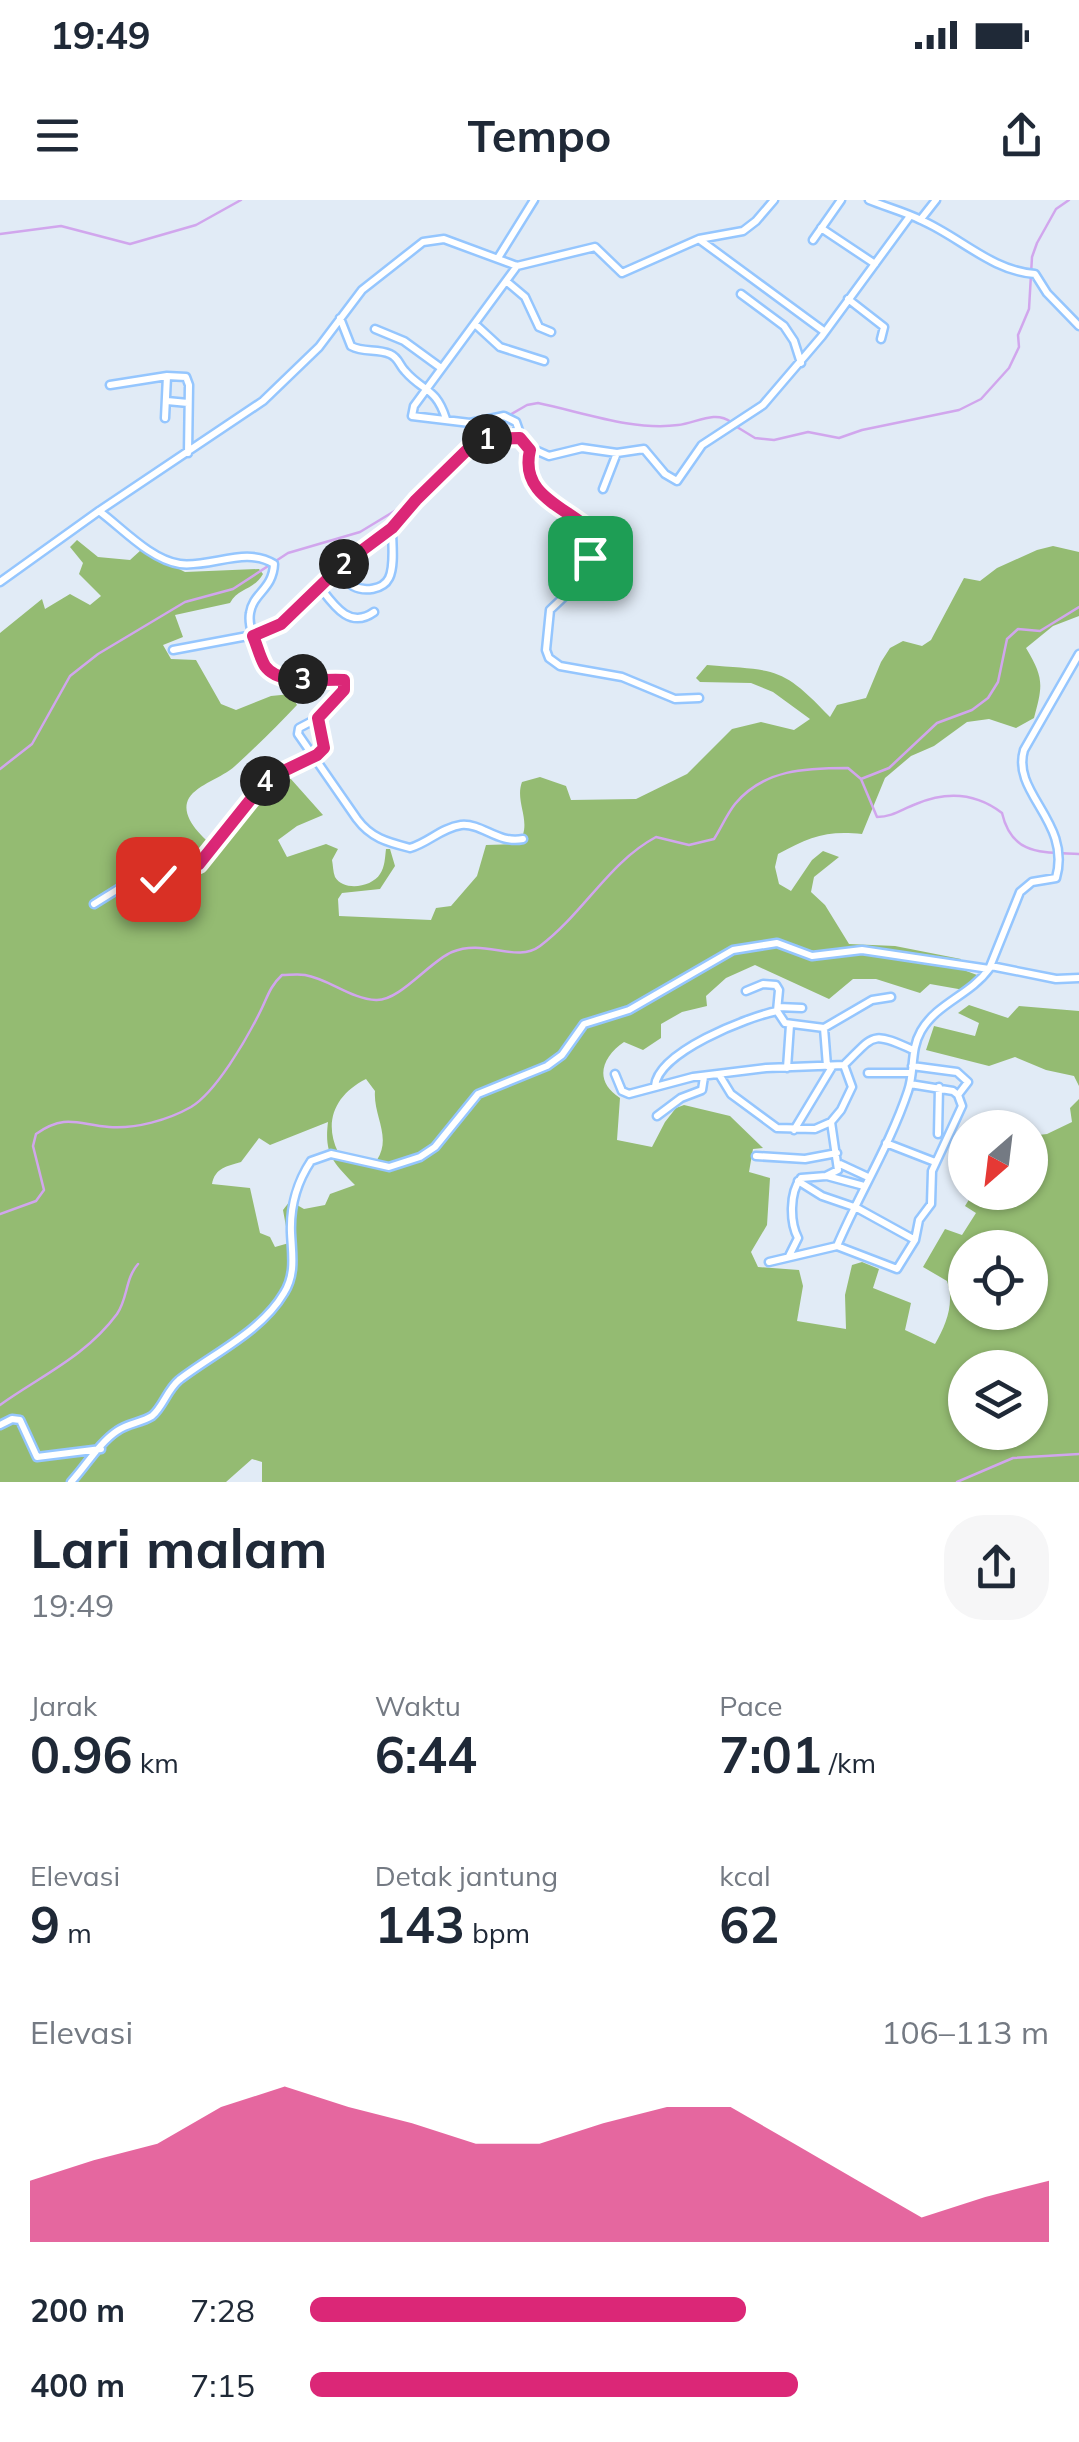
<!DOCTYPE html>
<html lang="id">
<meta charset="utf-8">
<style>
:root{--surface:#fff;--page:#f6f6f7;--text:#1f2937;--muted:#747a83;--accent:#db2777}
body{margin:0;font-family:Mulish,sans-serif;background:var(--page);color:var(--text);height:100vh;display:flex;flex-direction:column;font-size:38px;white-space:nowrap}
*{box-sizing:border-box;margin:0}
p{font-size:32px;color:var(--muted)}
.icon{flex:none;width:55px;height:55px;fill:none;stroke:currentColor;stroke-width:2;stroke-linecap:round;stroke-linejoin:round}
.map{position:relative;height:1282px;overflow:hidden}
.sheet{display:flex;flex-direction:column;background:var(--surface);flex:1}
.sheet>*{flex:none}
.needle{width:65px;rotate:208deg}
.controls{position:absolute;left:948px;top:910px;display:grid;gap:20px}
.controls a{display:grid;place-items:center;width:100px;height:100px;border-radius:50%;background:var(--surface);box-shadow:0 2px 8px #0004;font-size:50px}
.pin{position:absolute;display:grid;place-items:center;width:85px;height:85px;color:#fff;margin:-42px;border-radius:20px;box-shadow:0 5px 15px #0006}
.km{position:absolute;width:50px;height:50px;margin:-25px;border-radius:50%;background:#222;color:#fff;font-size:28px;line-height:50px;text-align:center}
.round{display:grid;place-items:center;flex:none;width:105px;height:105px;border-radius:40px;background:var(--page)}
.overview{display:flex;align-items:center;justify-content:space-between;height:170px;padding:0 30px}
h1{font-size:55px;font-weight:700;line-height:75px}
.figures{display:grid;grid-template-columns:repeat(3,1fr);gap:15px;height:170px;padding:10px 30px}
.figures div{display:grid;align-content:center}
.figures b{font-size:50px;font-weight:700}
.figures small{font-size:28px;font-weight:400}
.figures p{font-size:28px}
.chart{height:280px;padding:20px 30px}
.chart p{display:flex;justify-content:space-between}
.chart svg{width:100%;height:180px;margin-top:10px;fill:var(--accent);opacity:.7}
ul{padding:0 30px;list-style:none;font-size:32px}
li{display:grid;grid-template-columns:160px 120px 1fr;align-items:center;height:75px}
li i{height:25px;border-radius:12px;background:var(--accent)}
.status{display:flex;justify-content:space-between;align-items:center;height:70px;padding:0 50px;background:var(--surface);direction:ltr}
.status svg{height:28px;fill:currentColor}
header{display:flex;justify-content:space-between;align-items:center;height:130px;padding:0 30px;background:var(--surface);font-size:45px;font-weight:700}
.map>svg:first-child{display:block}
.forest{fill:#94bb72;fill-rule:evenodd}
.lines{fill:none;stroke-linecap:round;stroke-linejoin:round}
.stream{stroke:#d1a6ed;stroke-width:2.5}
.street-casing{stroke:#95c6fe;stroke-width:11}
.street{stroke:#fff;stroke-width:6}
.route-casing{stroke:#fff;stroke-width:20}
.route{stroke:#db2777;stroke-width:12}
</style>
<div class="status"><b>19:49</b><svg viewBox="0 0 49 12"><path d="M0 12V9h3v3zM5 12V6h3v6zM10 12V3h3v9zM15 12V0h3v12zM26 1h20v11H26zM47 4h2v5h-2z"/></svg></div>
<header><svg class="icon" aria-label="menu" viewBox="0 0 24 24"><path d="M4 6h16M4 12h16M4 18h16"/></svg>Tempo<svg class="icon" aria-label="share" viewBox="0 0 24 24"><path d="M12 15V3M7 8l5-5 5 5M5 13v7h14v-7"/></svg></header>
<div class="map">
<svg width="1079" height="1282" viewBox="0 0 1079 1282">
<rect width="100%" height="100%" fill="#e1ebf6"/>
<path class="forest" d="M 77,340 L 98,357 L 130,360 L 141,350 L 185,372 L 259,369 L 263,374 C 253,391 239,387 230,403 L 175,415 L 183,437 L 163,445 L 171,459 L 196,460 L 221,504 L 236,510 L 271,496 L 291,494 L 297,505 C 277,526 256,547 235,566 C 222,578 198,584 189,598 C 178,617 205,640 218,650 C 235,620 257,591 290,578 L 323,615 L 297,626 L 278,640 L 287,657 L 326,644 L 338,649 L 332,660 C 333,665 333,672 335,677 C 344,692 372,687 380,674 C 385,667 385,657 386,649 L 390,649 L 395,666 L 380,689 L 342,693 L 338,699 L 339,716 L 431,720 L 436,708 L 451,706 L 477,676 L 486,645 L 518,644 C 534,623 514,603 522,582 L 540,577 L 566,586 L 571,600 L 636,599 L 687,574 L 732,529 L 761,522 L 794,530 L 810,519 L 773,492 L 751,483 L 700,482 L 696,478 L 707,465 C 776,471 781,465 830,517 L 837,505 L 866,498 L 881,462 L 890,448 L 903,441 L 922,446 L 931,440 L 964,378 L 980,381 L 997,368 L 1037,350 L 1053,346 L 1079,352 L 1079,416 L 1053,426 L 1026,448 C 1044,478 1043,485 1034,518 L 1016,528 L 989,519 L 967,522 L 934,546 L 911,556 L 885,578 L 862,634 C 827,630 809,637 778,654 L 775,667 L 779,684 L 791,691 L 812,660 L 823,651 L 839,657 L 814,677 L 811,692 L 825,705 L 849,744 L 895,746 L 961,759 L 961,769 L 977,775 L 964,790 L 930,784 L 920,793 L 876,779 L 853,779 L 829,799 L 755,765 L 726,778 L 706,796 L 707,806 L 682,812 L 661,824 L 661,838 L 643,850 L 624,842 C 602,857 593,881 620,898 L 617,940 L 652,947 L 665,922 L 676,908 L 684,905 L 730,916 L 763,948 L 753,949 L 749,972 L 770,978 L 767,1025 L 751,1052 L 758,1067 L 799,1070 L 803,1086 L 797,1121 L 846,1129 L 845,1095 L 852,1065 L 862,1062 L 879,1069 L 873,1088 L 911,1103 L 905,1130 L 935,1144 C 946,1125 955,1103 947,1081 L 923,1067 L 945,1029 L 962,1035 L 976,1013 L 965,1006 L 973,993 L 1030,992 L 1030,936 L 1047,934 L 1072,922 L 1070,908 L 1079,899 L 1079,1282 L 262,1282 L 262,1262 L 252,1259 L 226,1282 L 0,1282 L 0,433 L 42,399 L 45,409 L 70,394 L 90,405 L 101,396 L 79,374 L 83,363 L 70,347 ZM 366,879 L 375,891 C 373,915 392,937 377,960 L 338,952 C 323,921 336,894 366,879 ZM 328,922 C 324,954 333,962 355,985 L 330,994 L 325,1005 L 304,1009 L 290,1001 L 283,1010 L 289,1043 L 275,1047 L 270,1037 L 260,1033 L 250,988 L 212,984 C 215,968 227,966 241,962 L 259,938 L 270,945 ZM 965,1048 L 1030,1048 L 1030,1112 L 965,1112 ZM 965,1168 L 1030,1168 L 1030,1232 L 965,1232 Z
M 969,805 L 1008,818 L 1019,806 L 1079,811 L 1079,886 L 1074,876 L 1046,870 L 1015,857 L 989,866 L 926,850 L 934,826 L 975,836 L 979,823 L 958,813 Z"/>
<g class="lines">
<path class="stream" d="M 0,34 L 61,26 L 130,44 L 196,25 L 241,0
M 737,227 L 755,238 L 774,240 L 808,232 L 839,238 L 862,230 L 959,210 L 981,199 L 1009,168 L 1019,147 L 1018,135 L 1029,109 L 1032,57 L 1037,43 L 1056,9 L 1069,0
M 0,569 L 32,544 L 70,476 L 98,454 L 185,402 L 233,389 L 288,353 L 360,332 L 398,309 L 475,235 L 527,205 L 538,203 C 582,212 633,231 678,225 C 696,223 715,210 731,222
M 861,579 L 889,568 L 937,523 L 972,510 L 988,498 L 998,482 L 1007,439 L 1018,429 L 1040,431 L 1079,407
M 0,1014 L 36,1001 L 44,990 L 33,946 L 36,934 C 66,913 79,925 109,927 C 136,929 168,920 191,907 C 216,892 246,840 259,814 C 267,799 269,787 282,775 C 289,775 298,774 305,775 C 329,779 351,799 376,800 C 400,801 430,761 452,752 C 485,738 516,764 540,746 C 583,714 609,662 656,637 L 689,645 L 714,639 C 721,628 727,614 735,604 C 764,569 806,568 848,568 L 861,579 L 877,617 C 893,617 902,609 916,604 C 947,591 976,593 1002,613 C 1012,656 1042,652 1079,654
M 0,1205 C 42,1175 85,1157 117,1114 C 128,1098 125,1079 138,1064
M 957,1282 L 1013,1258 L 1079,1254"/>
<g class="street-casing">
<path id="street" d="M 869,0 C 886,7 905,12 921,20 C 960,37 992,71 1035,74 L 1047,93 L 1079,126
M 921,19 L 936,0
M 821,28 L 875,64
M 700,40 L 825,132
M 813,40 L 841,0
M 498,58 L 534,0
M 517,66 L 414,206 L 412,216 L 470,223 L 504,216 L 516,222 L 524,245 L 549,256 L 582,248 L 617,253 L 644,249 L 665,274 L 677,281 L 702,245 L 763,205 L 822,136 L 910,16
M 506,81 L 525,97 L 539,127 L 551,132
M 741,94 L 784,126 L 794,141 L 801,163
M 848,99 L 884,127 L 881,139
M 340,118 L 351,146 C 364,153 377,148 390,154 C 399,158 399,165 405,171 C 423,192 436,187 446,219
M 475,124 L 500,147 L 544,161
M 375,129 L 404,141 L 441,168
M 110,185 L 167,176 L 186,177 L 189,185 L 188,253
M 167,201 L 188,203
M 165,218 L 167,176
M 530,250 C 516,308 590,304 597,344 L 590,358 L 577,367 L 569,392 L 550,410 L 546,450 L 549,458 L 560,466 L 622,477 L 675,499 L 699,498
M 603,289 L 617,253
M 341,366 C 344,373 347,382 353,386 C 364,392 383,390 389,378 C 395,366 392,343 392,330
M 0,382 L 99,311 L 263,201 L 319,147 L 362,90 L 423,42 L 444,39 L 517,66 L 595,47 L 622,73 L 699,39 L 743,31 L 756,21 L 774,0
M 319,386 C 333,404 349,430 374,412
M 173,450 L 253,435 L 281,424 L 341,366 L 392,329 L 415,300 L 467,249 L 488,239 L 520,238
M 318,518 L 299,528 L 298,534 L 357,619 C 371,638 387,642 410,648 C 428,643 441,628 461,625 C 483,623 497,644 523,639
M 94,704 L 123,686 L 158,679 L 199,664 L 267,579 L 322,552 L 324,544 L 318,518 L 346,485 L 341,479 C 316,480 287,483 266,467 C 260,452 247,430 250,413 C 253,393 273,389 274,364 C 246,346 211,368 180,364 C 151,360 122,328 99,311
M 991,766 L 1056,779 L 1079,778
M 746,791 L 763,784 L 776,785 L 779,790 L 777,811
M 778,807 L 802,808
M 824,828 L 872,800 L 891,797
M 912,866 L 957,872 L 968,882 L 958,895
M 787,868 L 790,825
M 868,873 L 911,873
M 615,874 L 622,891 L 629,894 L 693,877 L 766,868 L 844,865 C 874,836 870,830 913,850
M 720,876 L 731,894 L 777,928 L 815,929 L 831,922
M 655,886 C 658,852 747,817 777,811 L 785,823 L 824,828 L 827,866
M 657,916 L 681,898 L 702,890 L 704,877
M 794,930 L 832,867
M 938,934 L 939,887
M 886,943 L 935,962
M 756,956 L 805,959 L 837,953
M 840,964 L 868,977
M 827,976 L 864,986
M 798,981 L 822,996 L 857,1008 L 915,1040
M 837,1046 C 859,994 890,945 908,891 C 915,871 910,850 921,831 C 937,803 970,795 989,769
M 789,1056 L 798,1038 C 790,1023 789,993 801,978 L 826,976 L 838,970 L 831,922 L 841,910 L 852,887 L 844,865
M 769,1062 L 837,1046 L 897,1069 L 915,1040 L 919,1020 L 931,1004 L 932,971 L 962,906 L 958,895 L 953,891 L 910,884
M 0,1225 L 12,1219 L 20,1220 L 37,1257 L 101,1249
M 71,1282 C 86,1266 99,1243 117,1231 C 128,1223 141,1223 152,1216 C 163,1207 167,1190 179,1180 C 214,1153 261,1132 284,1093 C 296,1074 292,1054 291,1033 C 290,1008 297,982 311,961 L 331,954 L 389,967 L 420,957 L 435,947 L 478,894 L 547,866 L 562,855 L 584,824 L 629,810 L 733,750 L 777,743 L 812,756 L 862,750 L 989,769 L 1020,692 L 1032,682 L 1056,678 C 1072,622 1011,593 1024,550 L 1079,454"/>
</g>
<use href="#street" class="street"/>
</g>
<g class="lines">
<g class="route-casing">
<path id="route" d="M 158,679 L 199,664 L 267,579 L 317,555 L 324,548 L 318,518 L 344,490 L 344,480 C 323,478 280,487 265,466 C 260,458 257,445 253,436 L 281,424 L 341,366 L 392,328 L 416,300 L 468,249 L 488,239 L 520,238 L 530,250 C 519,297 568,307 595,334 L 595,353 L 590,358"/>
</g>
<use href="#route" class="route"/>
</g>
</svg>
<div class="controls">
<a><svg class="needle" viewBox="-14 -14 28 28"><path d="M0-13l5 13h-10z" fill="#e53935"/><path d="M0 13l5-13h-10z" fill="#747a83"/></svg></a>
<a><svg class="icon" aria-label="locate" viewBox="0 0 24 24"><circle cx="12" cy="12" r="6"/><path d="M12 2v4M12 18v4M2 12h4M18 12h4"/></svg></a>
<a><svg class="icon" aria-label="layers" viewBox="0 0 24 24"><path d="M12 4l9 5-9 5-9-5zM3 14l9 5 9-5"/></svg></a>
</div>
<div class="pin" style="left:590px;top:358px;background:#1e9e55"><svg class="icon" aria-label="arrive" viewBox="0 0 24 24"><path d="M6 21V4h12l-3 4 3 4H6"/></svg></div>
<div class="pin" style="left:158px;top:679px;background:#d93025"><svg class="icon" aria-label="check" viewBox="0 0 24 24"><path d="M5 12l5 5 9-10"/></svg></div>
<b class="km" style="left:487px;top:239px">1</b>
<b class="km" style="left:344px;top:364px">2</b>
<b class="km" style="left:303px;top:479px">3</b>
<b class="km" style="left:265px;top:581px">4</b>
</div>
<section class="sheet">
<div class="overview"><div><h1>Lari malam</h1><p>19:49</p></div><a class="round"><svg class="icon" aria-label="share" viewBox="0 0 24 24"><path d="M12 15V3M7 8l5-5 5 5M5 13v7h14v-7"/></svg></a></div>
<div class="figures">
<div><p>Jarak</p><b>0.96<small> km</small></b></div>
<div><p>Waktu</p><b>6:44</b></div>
<div><p>Pace</p><b>7:01<small> /km</small></b></div>
</div>
<div class="figures">
<div><p>Elevasi</p><b>9<small> m</small></b></div>
<div><p>Detak jantung</p><b>143<small> bpm</small></b></div>
<div><p>kcal</p><b>62</b></div>
</div>
<div class="chart"><p><span>Elevasi</span>106–113 m</p>
<svg viewBox="0 0 160 44" preserveAspectRatio="none"><path d="M0 44V29L10 24L20 20L30 11L40 6L50 11L60 15L70 20L80 20L90 15L100 11L110 11L120 20L130 29L140 38L150 33L160 29V44z"/></svg>
</div>
<ul>
<li><b>200 m</b>7:28<i style="width:59%"></i></li>
<li><b>400 m</b>7:15<i style="width:66%"></i></li>
</ul>
</section>
